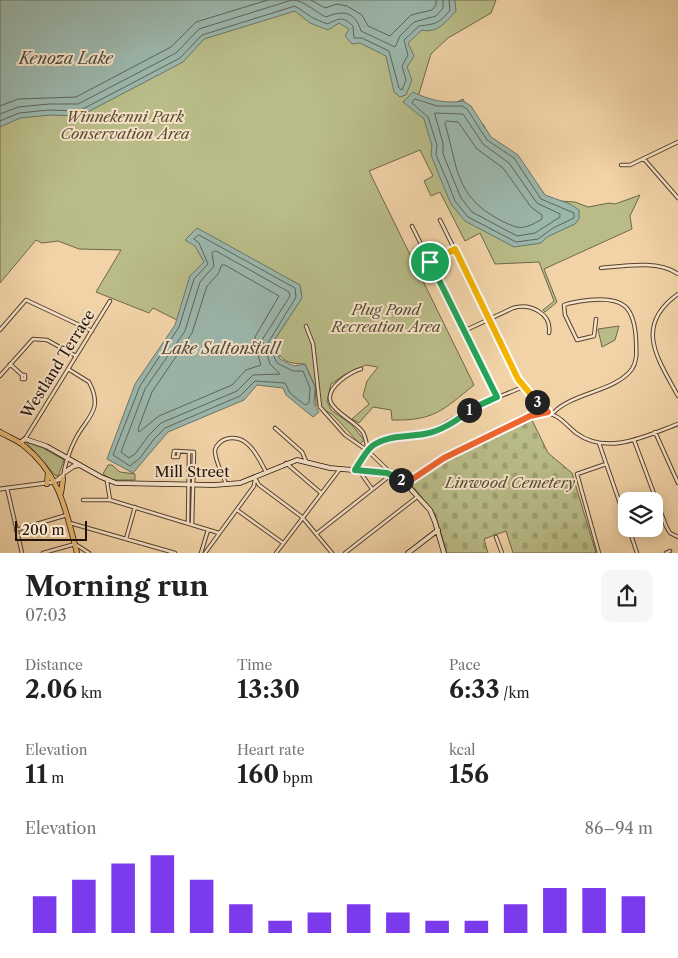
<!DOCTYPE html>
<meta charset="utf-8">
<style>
:root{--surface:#fff;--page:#f6f6f6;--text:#222;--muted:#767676;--accent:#7c3aed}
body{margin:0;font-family:"Libre Caslon Text",serif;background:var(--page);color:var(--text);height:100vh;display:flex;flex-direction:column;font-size:19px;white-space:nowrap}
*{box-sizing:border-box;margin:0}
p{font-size:16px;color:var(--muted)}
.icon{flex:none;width:28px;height:28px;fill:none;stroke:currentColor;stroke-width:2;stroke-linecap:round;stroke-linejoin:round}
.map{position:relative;height:553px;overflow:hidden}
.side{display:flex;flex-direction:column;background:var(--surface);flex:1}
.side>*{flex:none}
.buttons{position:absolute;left:618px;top:492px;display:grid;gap:10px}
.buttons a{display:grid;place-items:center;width:45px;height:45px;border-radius:10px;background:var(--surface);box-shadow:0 2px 12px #0003;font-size:25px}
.scale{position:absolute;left:15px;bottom:12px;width:72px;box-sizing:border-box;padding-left:5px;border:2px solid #22120a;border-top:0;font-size:14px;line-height:18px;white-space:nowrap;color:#22120a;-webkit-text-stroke:4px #f6e2c6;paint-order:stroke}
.pin{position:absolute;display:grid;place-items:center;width:42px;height:42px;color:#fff;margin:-21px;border:2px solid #fff;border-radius:50%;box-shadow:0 1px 5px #0007}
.km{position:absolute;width:25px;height:25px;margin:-12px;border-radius:50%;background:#222;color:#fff;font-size:14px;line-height:25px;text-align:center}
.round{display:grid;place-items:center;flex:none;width:52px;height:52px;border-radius:10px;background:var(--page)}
.overview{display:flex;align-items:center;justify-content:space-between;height:85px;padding:0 25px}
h1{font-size:28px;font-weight:800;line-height:38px}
.stats{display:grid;grid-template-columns:repeat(3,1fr);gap:8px;height:85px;padding:5px 25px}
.stats div{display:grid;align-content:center}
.stats b{font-size:25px;font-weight:800}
.stats small{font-size:14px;font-weight:400}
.stats p{font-size:14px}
.chart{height:140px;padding:10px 25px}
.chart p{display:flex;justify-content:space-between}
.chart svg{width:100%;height:90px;margin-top:5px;stroke:var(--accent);stroke-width:6}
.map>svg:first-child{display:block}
.green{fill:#b9bc88;stroke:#6e6749}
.cemetery{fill:url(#cemetery-stones);stroke:#6e6749}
.water{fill:#9bb7ac;stroke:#6b756b}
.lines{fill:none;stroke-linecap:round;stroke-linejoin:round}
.shore{stroke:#5e645b;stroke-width:1}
.minor-casing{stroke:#564231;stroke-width:4.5}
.tertiary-casing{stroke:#564231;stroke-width:5}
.secondary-casing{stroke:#22120a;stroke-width:5.5}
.primary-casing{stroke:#22120a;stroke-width:6}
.minor{stroke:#f6e2c6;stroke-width:2.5}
.tertiary{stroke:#f6e2c6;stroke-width:3}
.secondary{stroke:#f6e2c6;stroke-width:4}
.primary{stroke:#e8ba74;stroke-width:4.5}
.split-1-casing{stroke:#fff;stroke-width:10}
.split-2-casing{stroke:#fff;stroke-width:10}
.split-3-casing{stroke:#fff;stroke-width:10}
.split-4-casing{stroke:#fff;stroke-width:10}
.split-1{stroke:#22a559;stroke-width:6}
.split-2{stroke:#22a559;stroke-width:6}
.split-3{stroke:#f0652b;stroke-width:6}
.split-4{stroke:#f5b400;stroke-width:6}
.labels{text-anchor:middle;stroke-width:4;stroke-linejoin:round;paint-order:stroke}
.park-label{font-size:15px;font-style:italic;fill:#574e36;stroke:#f6e2c6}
.street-label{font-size:15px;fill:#22120a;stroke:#f6e2c6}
.water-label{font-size:16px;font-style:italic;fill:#4c4c43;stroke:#f6e2c6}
</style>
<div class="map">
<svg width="678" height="553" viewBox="0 0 678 553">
<defs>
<pattern id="cemetery-stones" width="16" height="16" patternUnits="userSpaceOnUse" patternTransform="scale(1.25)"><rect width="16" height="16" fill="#b9bc88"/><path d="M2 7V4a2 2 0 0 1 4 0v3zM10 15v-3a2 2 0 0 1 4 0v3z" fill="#9fa174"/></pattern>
</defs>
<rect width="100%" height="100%" fill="#f1d3a7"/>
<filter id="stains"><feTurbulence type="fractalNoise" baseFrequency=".004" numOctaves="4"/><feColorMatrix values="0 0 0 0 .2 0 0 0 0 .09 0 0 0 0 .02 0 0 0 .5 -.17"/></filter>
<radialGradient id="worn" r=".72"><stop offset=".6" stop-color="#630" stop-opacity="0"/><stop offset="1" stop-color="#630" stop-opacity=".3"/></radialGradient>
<path class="green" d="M 0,0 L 496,0 L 491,13 L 448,38 L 431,54 L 418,97 L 447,107 L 463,99 L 472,117 L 483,124 L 494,144 L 545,200 L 575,202 L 588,207 L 609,203 L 615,204 L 640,195 L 630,216 L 632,229 L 544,269 L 557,302 L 545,312 L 543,310 L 554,301 L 539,262 L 495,264 L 480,233 L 465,241 L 440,192 L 431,196 L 424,181 L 433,176 L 420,150 L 369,171 L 474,385 C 443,410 434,421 392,420 L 391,410 L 373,407 L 359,423 L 352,419 L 369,404 L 363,396 L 367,381 L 378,367 L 366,365 L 344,375 L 331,384 L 327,401 L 331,410 L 352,425 L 364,440 L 360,444 L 333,415 L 316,405 L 315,386 L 305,364 C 287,364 279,360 273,342 L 301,299 L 301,291 L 197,245 L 207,263 L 179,321 L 153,308 L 149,313 L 96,292 L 121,250 L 79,249 L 58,241 L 42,243 L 36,240 L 0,283 Z
M 619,326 L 615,340 L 602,347 L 598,329 Z
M 26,442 L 43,448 L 64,460 L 58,476 L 55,475 Z
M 108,465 L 112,465 L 120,472 L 135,474 L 135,480 L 112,480 L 103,474 Z"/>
<path class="cemetery" d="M 531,418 L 548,453 L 572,473 L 596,553 L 513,553 L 506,531 L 484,539 L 488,553 L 447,553 L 435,514 L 411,484 L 443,460 Z"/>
<path class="water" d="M 0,0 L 455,0 L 456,11 C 447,21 437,34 422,30 L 408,43 L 414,56 L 407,67 L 412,80 L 406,95 L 400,97 L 394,92 L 386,56 L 360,43 L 352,44 L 345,36 L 349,29 L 339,23 L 328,30 L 310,23 L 295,11 L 204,39 L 183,62 L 80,116 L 50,115 L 20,118 L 0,127 Z
M 413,92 C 429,100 445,104 463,101 L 471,106 L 491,137 L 518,155 L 545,195 L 570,204 L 579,210 L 579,219 L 575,224 L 547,237 L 541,243 L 514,247 L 465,221 L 451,204 L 443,185 L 431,155 L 432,146 L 424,119 L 403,102 Z
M 197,228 L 300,285 L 302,298 L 273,342 L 280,359 L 294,366 L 305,364 L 315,387 L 314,404 L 319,412 L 313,417 L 286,395 L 283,388 L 257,385 L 244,400 L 168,432 L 133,473 L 107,459 L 135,384 L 175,325 L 190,276 L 204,262 L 195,246 L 185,240 Z"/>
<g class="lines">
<path class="shore" d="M 311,0 L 325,8 L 337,4 L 347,6 L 362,15 L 368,26 L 390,36 L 411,15 L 432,10 L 436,5 L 436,0
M 415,99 L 437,106 L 462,106 L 467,109 L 487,140 L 514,158 L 541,199 L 574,213 L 574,218 L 553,228 L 538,239 L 516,242 L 468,217 L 455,201 L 448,183 L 436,155 L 437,145 L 428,117 L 412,103 Z
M 0,106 L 18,99 L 76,97 L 171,47 L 196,22 L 268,0
M 435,113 L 463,114 L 483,144 L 509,163 L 537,203 L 560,214 L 560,217 L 535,233 L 517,236 L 472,212 L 461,198 L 443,154 L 443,144 Z
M 0,114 L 18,107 L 49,104 L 78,104 L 176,53 L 199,29 L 292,0 C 304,0 315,12 326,17 C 343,10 355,11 361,31 L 395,47 L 400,36 L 414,22 L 436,16 L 443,8 L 443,0
M 0,121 L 19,113 L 49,110 L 79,111 L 180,58 L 202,35 L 295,6 L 313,18 L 327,24 C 340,19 341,15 353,26 L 354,38 L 362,38 L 389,51 L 399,88 L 402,90 L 406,80 L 402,66 L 408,55 L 404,40 L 419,26 C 435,24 439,24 450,10 L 449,0
M 447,121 L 458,122 L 477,149 L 503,168 L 531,207 L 542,215 L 542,219 C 523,230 520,230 500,220 C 454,196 458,166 445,124 Z
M 199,235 L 295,288 L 296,297 L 268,343 L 277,363 L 293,371 L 303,371 L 310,388 L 309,403 L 305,405 L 290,393 L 285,383 L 255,381 L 240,396 L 165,428 L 154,439 L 140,458 L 130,466 L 113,455 L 140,386 L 179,327 L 194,279 L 208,264 L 199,243 L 194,239 Z
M 216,251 L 289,292 L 290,296 L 262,340 L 270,364 L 280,374 L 253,375 L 237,391 L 161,423 L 149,435 L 135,454 L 129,458 L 121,452 L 145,389 L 185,331 L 200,282 L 214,266 L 212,253 Z
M 222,265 L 225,265 L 279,296 L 255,337 L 255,346 L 261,365 L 246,370 L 232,385 L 159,416 L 139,432 L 138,429 L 152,392 L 192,333 L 207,286 L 218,274 Z"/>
<g class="minor-casing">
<path id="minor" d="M 644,159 L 678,198
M 621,165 L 630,165 L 678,142
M 440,220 L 521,384 L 547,411
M 412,226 L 497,397
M 430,262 L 455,249
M 601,268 C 624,266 658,260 678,274
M 678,294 C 633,326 658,359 678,396
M 306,326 L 313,344 L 320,407 L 345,435 L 368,451 L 392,474 L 316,534
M 0,330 L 26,300 L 92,331
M 464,331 L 513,308 C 530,303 552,313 549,333
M 10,364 L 22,375 L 22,379 L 25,379 L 25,375 L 22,375
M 361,369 C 353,371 346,376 340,381 C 312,405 349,415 362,431 C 366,436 366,443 368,450
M 0,376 L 33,339 L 47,340 L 76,356
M 553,413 C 573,392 615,392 632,369 C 638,360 636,350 636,339 C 634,306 623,297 590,300 C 582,301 572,302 564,305 L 565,315 L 577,340 L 594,336 L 596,319
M 275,428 L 302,452 L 306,461
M 655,432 L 678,483
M 25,439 L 110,301
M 634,440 L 666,526 L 670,533 L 678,537
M 599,443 L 626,521
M 179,451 L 178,457 L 173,457 L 174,451 L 176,451 L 194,452 L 192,525
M 286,463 L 321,493
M 255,478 L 259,485 L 302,517 L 332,553
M 55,481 L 63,479 C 64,466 70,449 76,438 C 87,417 104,410 89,382 L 68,369
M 55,481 L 63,475
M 107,481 L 110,500
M 226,484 C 223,475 214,459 215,450 C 216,445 222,440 226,439 C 248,433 258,457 266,472
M 405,484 L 444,458 L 541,412 C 558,413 564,423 576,433 C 607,456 646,436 678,424
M 7,488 L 22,553
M 372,489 L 360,472 L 355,470 L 371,447 L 377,443 L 398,437 L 430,432 L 476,406 L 523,387
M 83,500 L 110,500 L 219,533
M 237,510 L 283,543
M 70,523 L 175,553
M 188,523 L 189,452
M 629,529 L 637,553
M 16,530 L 67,515
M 496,537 L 502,553
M 126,539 L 135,507
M 43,553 L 75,544 L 89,553
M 201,553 L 208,530
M 205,553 L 254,486 L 255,478
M 276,553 L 340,469
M 345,553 L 417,497
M 599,553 L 577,474 L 606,464
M 666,553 L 670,551"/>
</g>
<g class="tertiary-casing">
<path id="tertiary" d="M 0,489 L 54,482"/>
</g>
<g class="secondary-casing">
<path id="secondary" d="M 20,443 L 25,439 L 46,446 L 101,477 L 116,483 L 214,485 L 240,483 L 297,460 L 330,468 L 387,473 L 407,485 L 430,510 L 435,522 L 444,553
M 65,472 L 74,466 L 80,465
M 408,553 L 438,530"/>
</g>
<g class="primary-casing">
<path id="primary" d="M 0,432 C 8,437 17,440 23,445 C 60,474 66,511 77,553
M 47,484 L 48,473
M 61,493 L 63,479"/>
</g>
<use href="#minor" class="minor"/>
<use href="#tertiary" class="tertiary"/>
<use href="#secondary" class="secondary"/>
<use href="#primary" class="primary"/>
</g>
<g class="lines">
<g class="split-1-casing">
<path id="split-1" d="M 430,262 L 497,397 L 469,410"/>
</g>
<g class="split-2-casing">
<path id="split-2" d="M 401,480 L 387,473 L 355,470 C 360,462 365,453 371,447 C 385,435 408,437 424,434 C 439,432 459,420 469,410"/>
</g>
<g class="split-3-casing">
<path id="split-3" d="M 401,480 L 405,484 L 444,458 L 530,416 L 548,412 L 537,402"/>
</g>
<g class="split-4-casing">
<path id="split-4" d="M 430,262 L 455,249 L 518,379 L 537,402"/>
</g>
<use href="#split-1" class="split-1"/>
<use href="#split-2" class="split-2"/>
<use href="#split-3" class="split-3"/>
<use href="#split-4" class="split-4"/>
</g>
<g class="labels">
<g class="park-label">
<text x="125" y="122">Winnekenni Park<tspan x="125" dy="17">Conservation Area</tspan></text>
<text x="386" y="315">Plug Pond<tspan x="386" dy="17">Recreation Area</tspan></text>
<text x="510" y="488">Linwood Cemetery</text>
</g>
<g class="street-label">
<text transform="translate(58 364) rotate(-58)" y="5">Westland Terrace</text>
<text x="192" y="477">Mill Street</text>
</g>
<g class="water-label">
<text x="66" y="64">Kenoza Lake</text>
<text x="221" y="354">Lake Saltonstall</text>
</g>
</g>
<rect width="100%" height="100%" filter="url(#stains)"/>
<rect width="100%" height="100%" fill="url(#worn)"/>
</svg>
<div class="buttons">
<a><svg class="icon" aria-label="layers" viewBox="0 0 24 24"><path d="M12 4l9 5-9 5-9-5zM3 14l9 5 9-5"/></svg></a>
</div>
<div class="scale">200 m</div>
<div class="pin" style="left:430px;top:262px;background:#1e9e55"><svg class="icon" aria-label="arrive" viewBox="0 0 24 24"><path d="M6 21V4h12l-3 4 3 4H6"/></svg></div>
<b class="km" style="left:469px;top:410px">1</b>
<b class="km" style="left:401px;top:480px">2</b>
<b class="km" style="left:537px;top:402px">3</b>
</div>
<section class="side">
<div class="overview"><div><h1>Morning run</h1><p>07:03</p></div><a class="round"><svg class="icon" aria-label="share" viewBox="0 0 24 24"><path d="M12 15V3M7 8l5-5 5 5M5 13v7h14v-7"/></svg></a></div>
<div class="stats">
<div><p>Distance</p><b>2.06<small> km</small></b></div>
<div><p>Time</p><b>13:30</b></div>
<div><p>Pace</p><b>6:33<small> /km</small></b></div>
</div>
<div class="stats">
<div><p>Elevation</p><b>11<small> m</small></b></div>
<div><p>Heart rate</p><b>160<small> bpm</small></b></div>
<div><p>kcal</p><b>156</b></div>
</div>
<div class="chart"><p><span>Elevation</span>86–94 m</p>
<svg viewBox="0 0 160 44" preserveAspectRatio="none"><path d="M5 44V26M15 44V18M25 44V10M35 44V6M45 44V18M55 44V30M65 44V38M75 44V34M85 44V30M95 44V34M105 44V38M115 44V38M125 44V30M135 44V22M145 44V22M155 44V26"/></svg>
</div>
</section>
